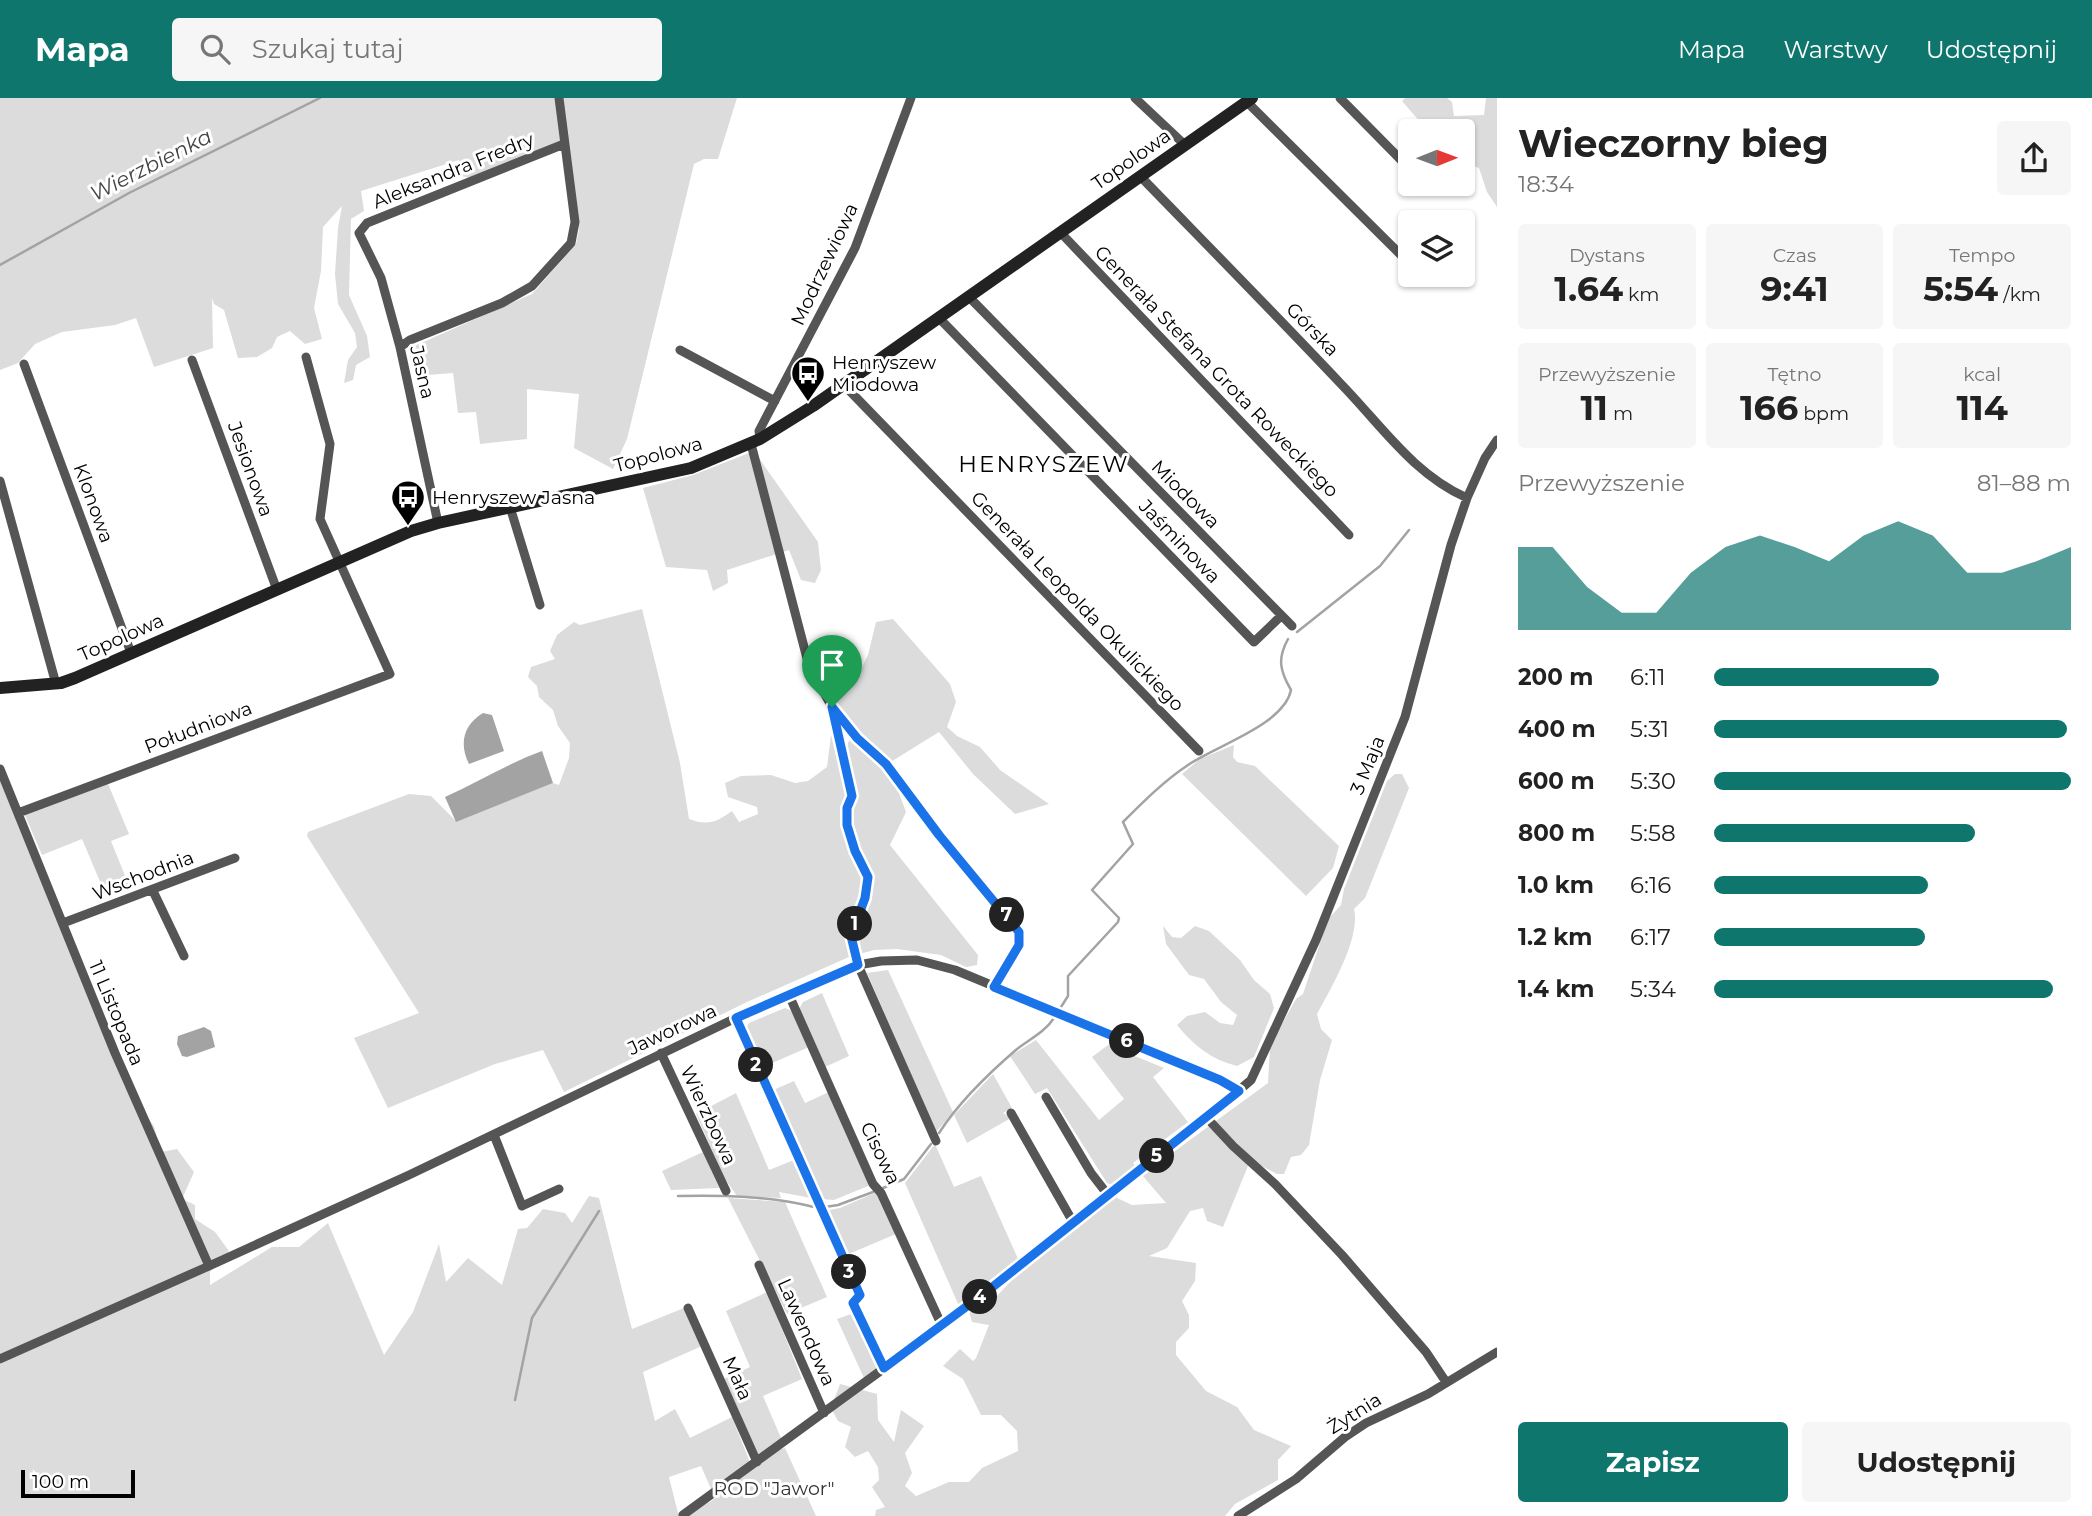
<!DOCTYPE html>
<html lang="pl">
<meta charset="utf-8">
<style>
:root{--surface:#fff;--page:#f6f6f6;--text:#222;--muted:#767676;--accent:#0f766e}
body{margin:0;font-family:Montserrat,sans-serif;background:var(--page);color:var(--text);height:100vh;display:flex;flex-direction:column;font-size:26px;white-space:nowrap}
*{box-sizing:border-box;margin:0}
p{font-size:23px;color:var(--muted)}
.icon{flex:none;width:38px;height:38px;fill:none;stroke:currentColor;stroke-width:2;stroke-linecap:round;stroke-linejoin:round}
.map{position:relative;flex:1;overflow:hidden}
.side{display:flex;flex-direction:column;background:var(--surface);width:595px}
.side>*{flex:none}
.needle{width:46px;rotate:89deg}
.tools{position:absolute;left:1398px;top:21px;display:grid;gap:14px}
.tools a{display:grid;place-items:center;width:77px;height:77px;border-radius:7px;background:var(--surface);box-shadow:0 2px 5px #0004;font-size:35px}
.scale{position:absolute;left:21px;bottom:18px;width:114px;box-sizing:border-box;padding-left:7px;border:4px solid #000;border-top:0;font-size:19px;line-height:24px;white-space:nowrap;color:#000;-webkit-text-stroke:5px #fff;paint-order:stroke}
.pin{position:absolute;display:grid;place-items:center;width:60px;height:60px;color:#fff;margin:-72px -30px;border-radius:50% 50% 50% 0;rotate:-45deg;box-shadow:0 0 7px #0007}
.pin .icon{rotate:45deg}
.km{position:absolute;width:35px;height:35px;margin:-18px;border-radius:50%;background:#222;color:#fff;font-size:19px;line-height:35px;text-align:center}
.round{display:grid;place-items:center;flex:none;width:74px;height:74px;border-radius:7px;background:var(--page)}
.head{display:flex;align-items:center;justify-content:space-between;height:119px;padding:0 21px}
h1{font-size:38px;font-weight:700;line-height:52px}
.stats{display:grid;grid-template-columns:repeat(3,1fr);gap:10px;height:119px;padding:7px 21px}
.stats div{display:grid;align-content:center;border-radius:7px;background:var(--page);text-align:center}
.stats b{font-size:35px;font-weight:700}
.stats small{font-size:19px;font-weight:400}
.stats p{font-size:19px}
.chart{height:196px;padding:14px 21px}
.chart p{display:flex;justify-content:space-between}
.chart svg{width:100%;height:126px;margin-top:7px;fill:var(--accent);opacity:.7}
.action{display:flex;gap:14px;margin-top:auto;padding:14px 21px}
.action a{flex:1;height:80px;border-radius:7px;background:var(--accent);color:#fff;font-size:28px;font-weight:700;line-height:80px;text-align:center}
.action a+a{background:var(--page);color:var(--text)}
ul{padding:0 21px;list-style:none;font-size:23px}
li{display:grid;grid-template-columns:112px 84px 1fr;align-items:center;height:52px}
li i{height:18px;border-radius:9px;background:var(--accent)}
header{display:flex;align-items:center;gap:42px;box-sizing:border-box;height:98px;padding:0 35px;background:var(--accent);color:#fff}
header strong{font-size:33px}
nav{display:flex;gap:38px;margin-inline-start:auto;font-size:24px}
.search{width:490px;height:63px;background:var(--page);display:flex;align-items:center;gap:18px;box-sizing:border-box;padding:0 24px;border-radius:7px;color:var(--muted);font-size:26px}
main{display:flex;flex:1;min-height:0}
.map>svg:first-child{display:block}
.green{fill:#dcdcdc}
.water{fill:#a3a3a3}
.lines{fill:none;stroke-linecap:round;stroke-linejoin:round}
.stream{stroke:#a3a3a3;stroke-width:2.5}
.street{stroke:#555;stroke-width:9}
.secondary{stroke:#222;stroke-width:12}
.route-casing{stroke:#fff;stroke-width:14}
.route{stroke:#1a73e8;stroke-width:9}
.labels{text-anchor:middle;stroke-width:6;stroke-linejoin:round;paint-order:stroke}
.street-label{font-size:19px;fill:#000;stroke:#fff}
.poi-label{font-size:19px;fill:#000;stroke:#fff;text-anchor:start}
.park-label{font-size:19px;fill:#333;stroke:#fff}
.water-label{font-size:21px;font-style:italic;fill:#444;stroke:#fff}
.quarter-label{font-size:23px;letter-spacing:2px;fill:#000;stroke:#fff}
</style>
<header>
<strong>Mapa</strong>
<div class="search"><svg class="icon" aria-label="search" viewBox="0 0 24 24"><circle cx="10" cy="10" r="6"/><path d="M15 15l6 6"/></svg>Szukaj tutaj</div>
<nav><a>Mapa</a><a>Warstwy</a><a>Udostępnij</a></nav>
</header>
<main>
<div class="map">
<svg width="1497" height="1418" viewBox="0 0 1497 1418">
<rect width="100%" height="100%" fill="#fff"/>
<path class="green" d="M 0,0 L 737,0 L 718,61 L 704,61 L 694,66 L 627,341 L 613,371 L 574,350 L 579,296 L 527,291 L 527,341 L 480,346 L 476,314 L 458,315 L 453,275 L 415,278 L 410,260 L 412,249 L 532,196 L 576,146 L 579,132 L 566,49 L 477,81 L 460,78 L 459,62 L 361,93 L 364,113 L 351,121 L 349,197 L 367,238 L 370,259 L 356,267 L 353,282 L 344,285 L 348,262 L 357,249 L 355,235 L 338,206 L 335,176 L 338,130 L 342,108 L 323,129 L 321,173 L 314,210 L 322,241 L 305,246 L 290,233 L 277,239 L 272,250 L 257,259 L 238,260 L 224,212 L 214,206 L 212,200 L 213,250 L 154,269 L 136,220 L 115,227 L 62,234 L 35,246 L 18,265 L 0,272 Z
M 1405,0 L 1447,0 L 1452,4 L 1454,18 L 1484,17 L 1486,0 L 1497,0 L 1497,109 L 1487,94 L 1479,70 L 1463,64 L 1463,33 L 1428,33 L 1402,3 Z
M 754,353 L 818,444 L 821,472 L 815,485 L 801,482 L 789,452 L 727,472 L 728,485 L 713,493 L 707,472 L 666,469 L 643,390 L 693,377 Z
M 642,511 L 680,665 L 689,721 C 708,728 717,724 732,713 L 739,724 L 758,716 L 757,709 L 728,699 L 725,685 L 741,678 L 771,677 L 795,685 L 808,683 L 827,669 L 831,637 L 836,637 L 845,651 L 853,635 L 836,606 L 833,588 L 845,578 L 860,573 L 868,557 L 876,524 L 893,521 L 950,586 L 956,604 L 947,629 L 957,638 L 980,649 L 1000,672 L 1049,706 L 1015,716 L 973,676 L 939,634 L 889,665 L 877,658 L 896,687 L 906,714 L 890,747 L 978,857 L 977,867 L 966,869 L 941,857 L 897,851 L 874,852 L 849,859 L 747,904 L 564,994 L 543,952 L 495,966 L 388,1010 L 354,940 L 419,915 L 307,738 L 308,734 L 409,696 L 431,698 L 456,723 L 553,685 L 559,687 L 569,660 L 570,645 L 558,628 L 553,612 L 539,599 L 537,588 L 528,579 L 531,569 L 555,561 L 550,553 L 557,537 L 574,524 L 580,527 Z
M 1234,647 L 1233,659 L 1237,664 L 1255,668 L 1339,748 L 1333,770 L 1306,798 L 1182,676 L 1200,661 Z
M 1395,676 L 1402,676 L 1409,690 L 1365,800 L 1354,811 C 1361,840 1331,890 1317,916 L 1321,931 L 1332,942 L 1320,982 L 1309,1047 L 1301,1057 L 1291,1059 L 1284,1076 L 1277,1076 L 1256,1065 L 1248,1068 L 1223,1129 L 1207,1123 L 1203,1110 L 1190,1113 L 1167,1150 L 1149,1158 L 1196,1165 L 1195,1183 L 1182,1203 L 1189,1217 L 1189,1230 L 1176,1244 L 1176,1257 L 1206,1293 L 1237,1309 L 1254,1332 L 1291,1348 L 1278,1362 L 1278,1382 L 1235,1406 L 1225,1418 L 875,1418 L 876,1412 L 885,1409 L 872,1389 L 879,1382 L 878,1369 L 868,1353 L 855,1359 L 845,1349 L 851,1329 L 838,1323 L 831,1310 L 840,1286 L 877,1296 L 878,1322 L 894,1344 L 901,1312 L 924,1328 L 905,1355 L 912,1375 L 905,1388 L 916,1398 L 949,1384 L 969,1384 L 982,1370 L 1018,1353 L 1017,1333 L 1001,1317 L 981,1317 L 963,1281 L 943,1268 L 960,1251 L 973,1263 L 976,1260 L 989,1227 L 972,1224 L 969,1214 L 995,1200 L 1028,1165 L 1115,1099 L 1132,1107 L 1166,1105 L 1142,1077 L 1268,985 L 1270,948 L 1296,901 L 1303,896 L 1328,821 L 1341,807 L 1344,791 L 1387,683 Z
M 106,681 L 129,736 L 111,743 L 130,790 L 107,800 L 82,741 L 42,757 L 24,715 Z
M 0,683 L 125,989 L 154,1028 L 161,1054 L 177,1051 L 194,1074 L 182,1101 L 195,1107 L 195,1121 L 215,1134 L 229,1153 L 210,1174 L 210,1187 L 272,1149 L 299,1149 L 328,1125 L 384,1257 L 413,1214 L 439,1146 L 446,1184 L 468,1160 L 502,1187 L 518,1131 L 527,1130 L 543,1111 L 565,1115 L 572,1125 L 589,1098 L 599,1100 L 632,1231 L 684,1210 L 702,1248 L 643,1274 L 655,1323 L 675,1311 L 690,1340 L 732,1319 L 749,1362 L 748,1366 L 712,1393 L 701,1368 L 669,1379 L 678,1415 L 710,1404 L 778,1352 L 785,1350 L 816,1418 L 0,1418 Z
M 1163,828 L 1172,839 L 1181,840 L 1195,828 L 1209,833 L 1240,862 L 1254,882 L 1270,896 L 1274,910 L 1254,959 L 1237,968 C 1212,962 1193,947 1177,927 L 1187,918 L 1205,914 L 1220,925 L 1233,927 L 1237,917 L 1221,904 L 1204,881 L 1189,877 L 1166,846 Z
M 888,872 L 953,1014 L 936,1034 L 867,875 Z
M 822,895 L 849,958 L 825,969 L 799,911 L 803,904 Z
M 785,910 L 792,913 L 809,949 L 761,970 L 745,933 L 749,925 Z
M 1036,942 L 1099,1022 L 1124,1001 L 1092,959 L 1108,947 L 1164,970 L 1153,979 L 1188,1024 L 1133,1065 L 1136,1069 L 1113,1087 L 1107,1085 L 1047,990 L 1035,996 L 1010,958 Z
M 993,976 L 1012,1010 L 1003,1015 L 1011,1020 L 967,1045 L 954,1017 Z
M 794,983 L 805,1005 L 829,994 L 869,1085 L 868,1088 L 834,1102 L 819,1101 L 771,993 Z
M 736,995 L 769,1072 L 794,1062 L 811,1100 L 779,1094 L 781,1100 L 737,1098 L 725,1081 L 696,1016 Z
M 935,1046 L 954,1089 L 981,1078 L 1019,1163 L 959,1208 L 905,1085 Z
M 703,1054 L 719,1090 L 671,1092 L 662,1073 Z
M 877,1094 L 896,1136 L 844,1158 L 825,1113 L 840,1110 Z
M 728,1100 L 785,1104 L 827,1199 L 787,1216 Z
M 767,1194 L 802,1281 L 763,1298 L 781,1340 L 759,1357 L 724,1281 L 750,1269 L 726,1213 Z
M 854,1215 L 880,1268 L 864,1280 L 837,1221 Z"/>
<path class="water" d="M 483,615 L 492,617 L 504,653 L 469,666 C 459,646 463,627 483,615 Z
M 542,653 L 553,685 L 456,724 L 445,699 C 478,684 509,665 542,653 Z
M 204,929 L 211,933 L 215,949 L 187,959 L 182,958 L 177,946 L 178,938 Z"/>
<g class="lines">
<path class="stream" d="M 0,167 L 129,95 L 320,0
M 1297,534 L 1380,468 L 1409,432
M 1061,909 L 1068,898 L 1068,878 L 1118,824 L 1119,820 L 1092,792 L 1133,746 L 1123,724 C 1144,703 1164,683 1188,667 C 1215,648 1284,627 1291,592 C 1280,573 1277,561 1288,541
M 939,1035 C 959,1004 989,975 1017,951 C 1030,941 1045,934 1054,920
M 883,1090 L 904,1081 L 931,1046
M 678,1098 C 723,1097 769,1098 814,1109
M 825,1109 L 838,1107 L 873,1094
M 515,1302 L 532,1220 L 599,1113"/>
<path class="street" d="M 1135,0 L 1185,47
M 1340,0 L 1410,71
M 1247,4 L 1410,166
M 1140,78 C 1207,147 1275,216 1341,286 C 1381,327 1413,376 1467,400
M 1060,134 L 1349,437
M 1422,177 L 1426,181
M 968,198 L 1292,528
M 938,219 L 1254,544 L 1281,518
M 400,249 L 410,242 L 502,205 L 532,188 L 571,145 L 575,124 L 559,0
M 680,252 L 775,303
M 192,262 L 277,492
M 24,266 L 131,555
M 843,286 L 1199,653
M 760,341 L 759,333 L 855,150 L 911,0
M 751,346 L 809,568 L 832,609 L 842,649 L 851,698 L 847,710 L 847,727 L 855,753 L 868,779 L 865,800 L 851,838 L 858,867 L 936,1043
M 0,383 L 56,586
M 510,409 L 540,507
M 438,425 L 400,249 L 381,180 L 359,135 L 367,125 L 564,46
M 835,612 L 857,640 L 886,666 L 939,737 L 1019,833 L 1019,847 L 994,889
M 0,671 L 115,955 L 209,1168
M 18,715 L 390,576 L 320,421 L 330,346 L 306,259
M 153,793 L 184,858
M 63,825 L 235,760
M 789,897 L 873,1086 L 881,1095 L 942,1228
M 736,920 L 860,1197 L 854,1205 L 884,1270
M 661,955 L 726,1093
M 1046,999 L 1091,1075 L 1108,1097
M 1011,1015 L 1073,1124
M 1207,1020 L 1233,1048 L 1275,1086 L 1342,1157 L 1426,1254 L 1446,1284
M 494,1037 L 522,1108 L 559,1091
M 759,1167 L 824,1315
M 688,1210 L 757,1364
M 0,1261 L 209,1168 L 409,1077 L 736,920 L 858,867 L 881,863 L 917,862 L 955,872 L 1220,982 L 1239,993
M 683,1417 L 942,1228 L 1207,1020 L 1251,982 L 1316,842 L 1405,619 L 1451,447 L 1467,400 L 1485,360 L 1497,342
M 1238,1418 L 1296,1381 L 1345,1339 L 1366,1325 L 1428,1296 L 1497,1254"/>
<path class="secondary" d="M 0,590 L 61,585 L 75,580 L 411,433 L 438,425 L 691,370 L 760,341 L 813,308 L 1252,0"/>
</g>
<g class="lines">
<g class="route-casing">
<path id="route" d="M 832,609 L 857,640 L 886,666 L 939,737 L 1019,834 L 1019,847 L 994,889 L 1220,982 L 1239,993 L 990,1191 L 884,1270 L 853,1205 L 860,1197 L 736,920 L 858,867 L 851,838 L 865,800 L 868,779 L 855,753 L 847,727 L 847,710 L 852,698 Z"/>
</g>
<use href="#route" class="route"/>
</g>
<defs>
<g id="bus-pin" transform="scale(1.75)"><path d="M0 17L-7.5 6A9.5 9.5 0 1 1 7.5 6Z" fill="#000" stroke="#fff"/><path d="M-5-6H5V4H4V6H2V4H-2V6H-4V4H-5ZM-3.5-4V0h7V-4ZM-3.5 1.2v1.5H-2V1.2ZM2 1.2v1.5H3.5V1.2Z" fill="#fff"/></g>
</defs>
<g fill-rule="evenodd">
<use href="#bus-pin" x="808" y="275"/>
<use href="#bus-pin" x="408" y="399"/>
</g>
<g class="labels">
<g class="street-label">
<text transform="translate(1131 61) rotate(-35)" y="7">Topolowa</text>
<text transform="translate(453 72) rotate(-22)" y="7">Aleksandra Fredry</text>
<text transform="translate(824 166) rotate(-65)" y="7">Modrzewiowa</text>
<text transform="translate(1313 231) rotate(46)" y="7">Górska</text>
<text transform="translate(1217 273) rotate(46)" y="7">Generała Stefana Grota Roweckiego</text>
<text transform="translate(423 274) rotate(77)" y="7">Jasna</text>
<text transform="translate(658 356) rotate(-15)" y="7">Topolowa</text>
<text transform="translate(251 371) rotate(70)" y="7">Jesionowa</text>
<text transform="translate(1186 396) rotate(45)" y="7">Miodowa</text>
<text transform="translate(94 405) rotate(70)" y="7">Klonowa</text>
<text transform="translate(1180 443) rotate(46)" y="7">Jaśminowa</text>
<text transform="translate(1078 503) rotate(46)" y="7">Generała Leopolda Okulickiego</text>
<text transform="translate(121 539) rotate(-24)" y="7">Topolowa</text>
<text transform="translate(198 629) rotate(-21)" y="7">Południowa</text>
<text transform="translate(1367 667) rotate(-68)" y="7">3 Maja</text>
<text transform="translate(143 777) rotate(-21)" y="7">Wschodnia</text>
<text transform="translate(117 915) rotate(67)" y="7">11 Listopada</text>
<text transform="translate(672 931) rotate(-25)" y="7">Jaworowa</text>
<text transform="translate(709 1017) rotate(65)" y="7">Wierzbowa</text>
<text transform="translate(881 1055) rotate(64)" y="7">Cisowa</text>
<text transform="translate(807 1234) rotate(66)" y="7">Lawendowa</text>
<text transform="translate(738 1280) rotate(66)" y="7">Mała</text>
<text transform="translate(1354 1315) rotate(-32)" y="7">Żytnia</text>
</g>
<g class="poi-label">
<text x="832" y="271">Henryszew<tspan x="832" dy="22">Miodowa</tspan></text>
<text x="432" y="406">Henryszew Jasna</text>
</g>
<g class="park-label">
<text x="774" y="1397">ROD "Jawor"</text>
</g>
<g class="water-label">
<text transform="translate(151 67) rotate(-27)" y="7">Wierzbienka</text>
</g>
<g class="quarter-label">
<text x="1044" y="374">HENRYSZEW</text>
</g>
</g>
</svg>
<div class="tools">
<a><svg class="needle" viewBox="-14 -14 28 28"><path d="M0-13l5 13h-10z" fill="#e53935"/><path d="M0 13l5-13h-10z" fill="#767676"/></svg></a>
<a><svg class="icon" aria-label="layers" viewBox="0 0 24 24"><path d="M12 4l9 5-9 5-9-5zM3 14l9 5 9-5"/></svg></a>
</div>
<div class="scale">100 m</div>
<div class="pin" style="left:832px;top:609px;background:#1e9e55"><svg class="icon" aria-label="arrive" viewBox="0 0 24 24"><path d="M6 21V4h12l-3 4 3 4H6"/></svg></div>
<b class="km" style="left:855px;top:826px">1</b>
<b class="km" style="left:756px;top:967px">2</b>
<b class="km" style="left:849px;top:1174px">3</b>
<b class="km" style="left:980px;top:1199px">4</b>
<b class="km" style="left:1157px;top:1058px">5</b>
<b class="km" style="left:1127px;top:943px">6</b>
<b class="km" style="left:1007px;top:817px">7</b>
</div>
<section class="side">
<div class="head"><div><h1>Wieczorny bieg</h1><p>18:34</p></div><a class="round"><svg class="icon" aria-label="share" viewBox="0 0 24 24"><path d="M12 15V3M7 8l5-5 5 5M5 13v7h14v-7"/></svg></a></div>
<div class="stats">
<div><p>Dystans</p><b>1.64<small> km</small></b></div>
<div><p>Czas</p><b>9:41</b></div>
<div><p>Tempo</p><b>5:54<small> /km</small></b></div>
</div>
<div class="stats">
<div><p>Przewyższenie</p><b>11<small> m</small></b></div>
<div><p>Tętno</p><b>166<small> bpm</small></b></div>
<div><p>kcal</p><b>114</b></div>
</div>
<div class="chart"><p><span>Przewyższenie</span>81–88 m</p>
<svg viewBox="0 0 160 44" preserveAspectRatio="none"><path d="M0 44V15L10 15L20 29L30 38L40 38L50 24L60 15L70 11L80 15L90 20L100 11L110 6L120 11L130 24L140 24L150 20L160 15V44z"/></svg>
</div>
<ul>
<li><b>200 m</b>6:11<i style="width:63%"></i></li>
<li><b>400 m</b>5:31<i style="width:99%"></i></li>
<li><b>600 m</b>5:30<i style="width:100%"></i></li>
<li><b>800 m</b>5:58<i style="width:73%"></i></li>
<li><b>1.0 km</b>6:16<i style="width:60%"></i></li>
<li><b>1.2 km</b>6:17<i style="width:59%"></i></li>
<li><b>1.4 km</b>5:34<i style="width:95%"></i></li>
</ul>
<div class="action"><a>Zapisz</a><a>Udostępnij</a></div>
</section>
</main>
